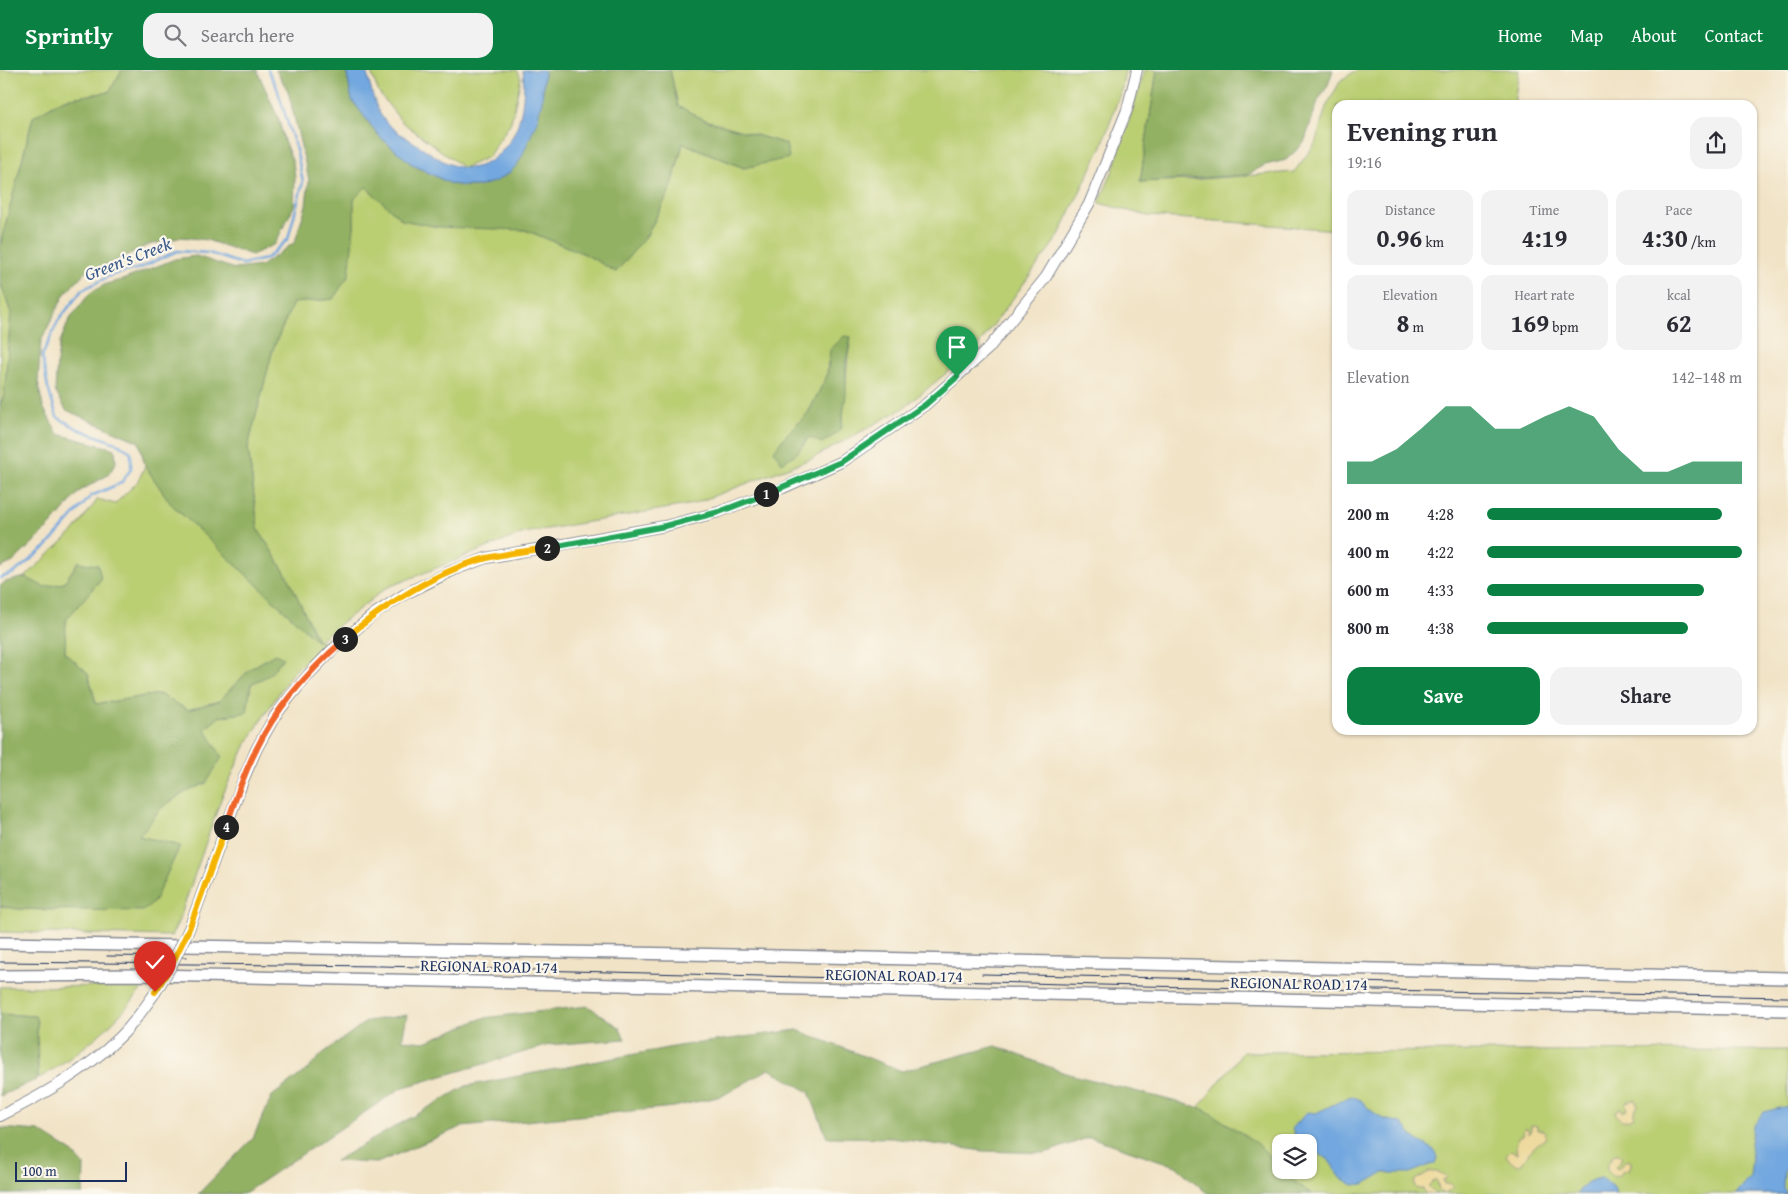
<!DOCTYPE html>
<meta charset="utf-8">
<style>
:root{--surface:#fff;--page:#f2f2f3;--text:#2b2b33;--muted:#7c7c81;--accent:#0b8043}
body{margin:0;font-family:"Gentium Book Plus",serif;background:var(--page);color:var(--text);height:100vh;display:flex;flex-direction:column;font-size:19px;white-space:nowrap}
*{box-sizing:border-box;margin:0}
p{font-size:16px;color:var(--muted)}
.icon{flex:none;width:28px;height:28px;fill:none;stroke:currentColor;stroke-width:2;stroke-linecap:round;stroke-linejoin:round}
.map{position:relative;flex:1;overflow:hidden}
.sheet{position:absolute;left:1332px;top:30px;width:425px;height:635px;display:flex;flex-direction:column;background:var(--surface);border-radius:15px;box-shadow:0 1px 4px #0004}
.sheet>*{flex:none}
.fabs{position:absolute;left:1272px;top:1064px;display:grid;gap:10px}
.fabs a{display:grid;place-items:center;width:45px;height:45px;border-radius:10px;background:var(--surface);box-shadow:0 1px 4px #0004;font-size:25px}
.scale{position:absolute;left:15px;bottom:12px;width:112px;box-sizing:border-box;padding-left:5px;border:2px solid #1b2f5e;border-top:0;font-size:14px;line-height:18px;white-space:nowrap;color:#1b2f5e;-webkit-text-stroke:4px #fbf7ec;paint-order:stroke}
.pin{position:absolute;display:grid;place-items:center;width:42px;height:42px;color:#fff;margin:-51px -21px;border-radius:50% 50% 50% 0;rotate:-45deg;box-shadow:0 0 5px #0007}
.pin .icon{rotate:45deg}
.km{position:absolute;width:25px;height:25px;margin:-12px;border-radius:50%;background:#222;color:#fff;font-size:14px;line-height:25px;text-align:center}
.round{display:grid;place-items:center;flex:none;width:52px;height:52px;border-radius:15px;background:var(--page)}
.summary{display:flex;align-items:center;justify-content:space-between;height:85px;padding:0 15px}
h1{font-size:28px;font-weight:700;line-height:38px}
.stats{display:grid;grid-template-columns:repeat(3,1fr);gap:8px;height:85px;padding:5px 15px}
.stats div{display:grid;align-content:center;border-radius:12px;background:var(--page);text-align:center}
.stats b{font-size:25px;font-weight:700}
.stats small{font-size:14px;font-weight:400}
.stats p{font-size:14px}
.chart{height:140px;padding:10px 15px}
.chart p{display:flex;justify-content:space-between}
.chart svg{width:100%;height:90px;margin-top:5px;fill:var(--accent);opacity:.7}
.primary-button{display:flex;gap:10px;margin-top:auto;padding:10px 15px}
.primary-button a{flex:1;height:58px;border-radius:15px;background:var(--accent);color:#fff;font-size:20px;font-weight:700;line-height:58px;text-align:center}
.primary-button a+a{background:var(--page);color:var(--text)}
ul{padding:0 15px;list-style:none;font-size:16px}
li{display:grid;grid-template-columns:80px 60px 1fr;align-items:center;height:38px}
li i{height:12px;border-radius:6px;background:var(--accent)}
header{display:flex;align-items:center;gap:30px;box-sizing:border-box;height:70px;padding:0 25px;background:var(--accent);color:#fff}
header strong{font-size:24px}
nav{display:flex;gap:28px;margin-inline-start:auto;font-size:18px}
.search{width:350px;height:45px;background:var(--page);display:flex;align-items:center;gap:12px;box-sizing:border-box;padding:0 18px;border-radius:15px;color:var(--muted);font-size:19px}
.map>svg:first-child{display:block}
.green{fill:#bace72;stroke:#6a7e68;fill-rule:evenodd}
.forest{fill:#93b164;stroke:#577061}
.sand{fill:#eeda9e;stroke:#84847e}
.water{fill:#72a7df;stroke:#466b9e}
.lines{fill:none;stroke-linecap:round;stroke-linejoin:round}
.stream{stroke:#72a7df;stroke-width:2.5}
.major-casing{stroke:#868992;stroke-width:12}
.highway-casing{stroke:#868992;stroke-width:14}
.major{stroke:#fff;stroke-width:10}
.highway{stroke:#fff;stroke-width:11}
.tram{stroke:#1b2f5e;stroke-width:1}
.major-bridge-casing{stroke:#868992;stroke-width:12;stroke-linecap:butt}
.major-bridge{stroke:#fff;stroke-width:10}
.split-1-casing{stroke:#fff;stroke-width:10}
.split-2-casing{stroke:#fff;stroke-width:10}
.split-3-casing{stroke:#fff;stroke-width:10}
.split-4-casing{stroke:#fff;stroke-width:10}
.split-5-casing{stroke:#fff;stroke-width:10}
.split-1{stroke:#22a559;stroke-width:6}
.split-2{stroke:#22a559;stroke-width:6}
.split-3{stroke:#f5b400;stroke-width:6}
.split-4{stroke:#f0652b;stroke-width:6}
.split-5{stroke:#f5b400;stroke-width:6}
.labels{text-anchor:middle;stroke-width:4.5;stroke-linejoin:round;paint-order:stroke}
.street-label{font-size:16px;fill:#1b2f5e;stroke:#fbf7ec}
.water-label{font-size:18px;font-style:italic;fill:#39598b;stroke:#fbf7ec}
</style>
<header>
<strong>Sprintly</strong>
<div class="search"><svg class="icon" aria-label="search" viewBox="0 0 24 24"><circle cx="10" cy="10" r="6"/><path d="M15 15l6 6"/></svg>Search here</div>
<nav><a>Home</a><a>Map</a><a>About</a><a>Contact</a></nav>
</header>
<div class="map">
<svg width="1788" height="1124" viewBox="0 0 1788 1124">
<rect width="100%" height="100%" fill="#fbf7ec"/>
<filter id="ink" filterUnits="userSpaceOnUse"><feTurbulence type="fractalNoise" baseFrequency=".02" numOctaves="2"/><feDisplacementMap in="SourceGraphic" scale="10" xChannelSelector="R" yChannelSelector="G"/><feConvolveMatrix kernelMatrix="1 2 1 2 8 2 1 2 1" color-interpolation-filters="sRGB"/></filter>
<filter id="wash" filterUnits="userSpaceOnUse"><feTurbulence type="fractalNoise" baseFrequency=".0096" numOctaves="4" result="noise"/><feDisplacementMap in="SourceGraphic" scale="20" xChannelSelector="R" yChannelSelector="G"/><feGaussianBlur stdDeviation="1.12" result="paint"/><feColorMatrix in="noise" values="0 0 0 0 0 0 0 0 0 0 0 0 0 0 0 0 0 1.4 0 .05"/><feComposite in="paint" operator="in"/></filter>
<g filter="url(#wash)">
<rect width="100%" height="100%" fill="#f1e3c6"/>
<path class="green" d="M 0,0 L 122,0 L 109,22 L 64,29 L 33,47 L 0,176 Z
M 370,0 L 517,0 L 521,8 L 511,52 L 488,87 L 464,98 L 402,52 L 379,23 Z
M 670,0 L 1125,0 L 1122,17 L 1102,76 L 1058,167 L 975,280 L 902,339 L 813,388 L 693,434 L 524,463 L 386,518 L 318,571 L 323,573 L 290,606 L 246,674 L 221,729 L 179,850 L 171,866 L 0,862 L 0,836 C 50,845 103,836 153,832 L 180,776 L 139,766 L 161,738 L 185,722 L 206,713 L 205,659 L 219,647 L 247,642 L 251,614 L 269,605 L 282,588 L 275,584 L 250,599 L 219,631 L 188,640 L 159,624 L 96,634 L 88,603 L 65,583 L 65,550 L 101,509 L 78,492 L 64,513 L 44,517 L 25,507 L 74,461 L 98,429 L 115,434 L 138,411 L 145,396 L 171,434 L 317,570 L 289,509 L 258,459 L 248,377 L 273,279 L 293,233 L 333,229 L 354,157 L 353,129 L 366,116 L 402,150 L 525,160 L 585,184 L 616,202 L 647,165 L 672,116 L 683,73 L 744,98 L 786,74 L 705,50 L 678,36 ZM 851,268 C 845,298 846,327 841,358 L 809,367 L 797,383 L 786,366 L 808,343 L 827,306 L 828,292 Z
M 1145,0 L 1157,0 L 1140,112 L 1189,110 L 1294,102 L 1315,74 L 1326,37 L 1341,10 L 1357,0 L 1396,0 L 1412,2 L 1425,0 L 1519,0 L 1514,35 L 1338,35 L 1337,160 L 1148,146 L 1099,133 L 1113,100 Z
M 0,211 L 11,243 L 4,326 L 0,335 Z
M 144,916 C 115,955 79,984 38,1009 L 37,952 L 35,946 L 0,944 L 0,917 Z
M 1788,980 L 1788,1124 L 1299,1124 L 1190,1048 L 1243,982 ZM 1281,1072 L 1309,1072 L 1309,1100 L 1281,1100 Z"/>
<path class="forest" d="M 122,0 L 257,0 L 279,50 L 284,71 L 293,92 L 295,108 L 294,136 L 275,174 L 252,185 L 207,170 L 182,167 L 148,175 L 113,192 L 85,202 L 64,225 L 41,271 L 38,312 L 43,337 L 58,364 L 115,379 L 116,393 L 108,405 L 80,421 L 51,455 L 13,492 L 0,498 L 0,335 L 4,325 L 11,243 L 0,211 L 0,176 L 33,47 L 64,29 L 109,22 Z
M 276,0 L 346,0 L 352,30 L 379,66 L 413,95 L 451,114 L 467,116 L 481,116 L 496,111 L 509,103 L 542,31 L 544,0 L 670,0 L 678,36 L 705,50 L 786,74 L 789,88 L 744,98 L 683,73 L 672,116 L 647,165 L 616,202 L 585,184 L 525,160 L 438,157 L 402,150 L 366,117 L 354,129 L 354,157 L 349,205 L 333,229 L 293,233 L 273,279 L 248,377 L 258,459 L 289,509 L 318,572 L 171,434 L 145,396 L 139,372 L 66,340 L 55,321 L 57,291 L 60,272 L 69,250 L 90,223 L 106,214 L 125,209 L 175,189 L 196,186 L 235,199 L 261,196 L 295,172 L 306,135 L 309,110 L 288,21 Z
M 1157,0 L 1333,0 L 1328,15 L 1318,31 L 1304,73 L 1286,90 L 1265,95 L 1247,105 L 1140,112 Z
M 844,266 L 851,267 L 846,292 L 846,324 L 841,358 L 836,364 L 822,373 L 809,367 L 797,383 L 782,393 L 774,381 L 785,366 L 808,343 L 827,306 L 830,280 Z
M 78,492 L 98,495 L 101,509 L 66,550 L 65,583 L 88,603 L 96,634 L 159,624 L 188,640 L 219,631 L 250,599 L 275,584 L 283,588 L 269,605 L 251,614 L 247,642 L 219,647 L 205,659 L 222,687 L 206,713 L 185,722 L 161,738 L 139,766 L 180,776 L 154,832 L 143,841 L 18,839 L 0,836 L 0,516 L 5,512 L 25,507 L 44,517 L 64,513 Z
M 588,936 L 619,957 L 625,969 L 549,975 L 401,1018 L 243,1124 L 198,1124 L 253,1068 L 272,1026 L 308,999 L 322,984 L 367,951 L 407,945 L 402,970 L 425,972 L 483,948 Z
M 0,944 L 35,946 L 37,952 L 38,1009 L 0,1026 Z
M 797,960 L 902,1001 L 996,976 L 1065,1003 L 1204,1039 L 1257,1073 L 1281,1098 L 1281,1100 L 1283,1100 L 1295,1112 L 1312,1124 L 1208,1124 L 1176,1096 L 1090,1067 L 1045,1083 L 983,1081 L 892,1068 L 827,1067 L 809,1022 L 769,999 L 722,1026 L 674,1037 L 461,1057 L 377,1093 L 335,1091 L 466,1016 L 678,976 Z
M 0,1058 L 39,1061 L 71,1081 L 84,1095 L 83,1124 L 0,1124 Z"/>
<path class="sand" d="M 1635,1030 L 1638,1036 L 1634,1041 L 1634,1047 C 1626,1052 1620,1052 1615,1043 L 1620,1037 L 1622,1042 L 1627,1040 L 1625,1033 L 1628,1031 Z
M 1531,1055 L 1537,1056 L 1537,1060 L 1544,1060 L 1546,1062 L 1545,1069 C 1535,1075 1527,1083 1522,1094 C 1514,1097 1510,1091 1506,1085 L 1511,1080 L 1517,1084 L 1516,1077 L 1518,1068 L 1523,1066 L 1524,1058 L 1528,1059 L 1529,1064 L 1531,1062 Z
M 1614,1084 L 1618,1084 L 1621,1086 L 1621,1090 L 1615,1097 L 1617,1099 C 1621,1096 1623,1092 1627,1090 L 1631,1092 L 1631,1095 L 1629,1099 L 1623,1100 L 1621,1104 L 1614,1107 L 1607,1100 L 1607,1095 Z
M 1429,1102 L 1438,1102 L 1448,1107 L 1443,1111 L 1444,1114 L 1451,1114 L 1453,1118 L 1443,1124 L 1439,1120 L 1437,1111 L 1435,1109 L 1428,1116 L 1436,1124 L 1426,1124 L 1423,1119 L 1417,1119 L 1414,1115 L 1415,1110 Z"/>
<path class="water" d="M 346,0 L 366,0 C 370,14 373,31 380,44 C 388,58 405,67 418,75 C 431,83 444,94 459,97 C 485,103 508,80 517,57 C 523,41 525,17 523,0 L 544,0 L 542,31 L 537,51 L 522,86 L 517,95 L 509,103 L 496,111 L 481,116 L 467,116 L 451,114 L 413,95 L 379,66 L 352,30 Z
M 1351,1026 L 1362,1031 L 1369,1039 L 1383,1049 L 1402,1053 L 1416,1069 L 1434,1080 L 1437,1088 L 1435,1093 L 1410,1103 L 1383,1103 L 1364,1114 L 1353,1115 L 1341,1108 L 1328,1089 L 1309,1079 L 1309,1072 L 1298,1071 L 1292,1059 L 1307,1042 L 1316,1043 Z
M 1788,1036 L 1788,1097 L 1784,1102 L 1783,1117 L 1787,1124 L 1736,1124 L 1750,1107 L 1752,1089 L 1750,1073 L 1753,1057 L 1763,1042 Z
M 1602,1108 L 1615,1119 L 1615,1124 L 1577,1124 C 1584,1113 1589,1110 1602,1108 Z"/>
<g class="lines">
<path class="stream" d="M 0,508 L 14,503 L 46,477 L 91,426 L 121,413 L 131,399 L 131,382 L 116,373 L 78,359 L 57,347 L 48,318 L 42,286 L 58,251 L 82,220 L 112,205 L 140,198 L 177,181 L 209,183 L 242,194 L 266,189 L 288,169 L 303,112 L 297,83 L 277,18 L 268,0"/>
</g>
</g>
<g filter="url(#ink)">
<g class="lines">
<g class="major-casing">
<path id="major" d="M 189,859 L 244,708 L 257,678 L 275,646 L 289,628 L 309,604 L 332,580 L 374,544 L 405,524 L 454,500 L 486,488 L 665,456 L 719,442 L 783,418 L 841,392 L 925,335 L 988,279 L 1046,207 L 1089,134 L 1127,40 L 1137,0
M 0,1046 C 43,1025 85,1001 119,968 C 133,955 144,938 155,923"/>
</g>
<g class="highway-casing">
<path id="highway" d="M 0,873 L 684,884 L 1788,908
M 0,906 L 151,905 L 1788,940"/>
</g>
<use href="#major" class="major"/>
<use href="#highway" class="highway"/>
<path class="tram" d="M 107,886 L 187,887
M 0,892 L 382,896 L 1140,916 L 1788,927
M 982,904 L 1397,913"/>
<g class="major-bridge-casing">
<path id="major-bridge" d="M 155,923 L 170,898 L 189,859"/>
</g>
<use href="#major-bridge" class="major-bridge"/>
</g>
</g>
<g class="lines" filter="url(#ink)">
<g class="split-1-casing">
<path id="split-1" d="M 766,424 L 841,392 L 925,335 L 957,307"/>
</g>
<g class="split-2-casing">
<path id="split-2" d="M 547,478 L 665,456 L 719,442 L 766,424"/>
</g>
<g class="split-3-casing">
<path id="split-3" d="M 345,569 C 382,536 439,500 487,488 C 507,483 527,481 547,478"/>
</g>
<g class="split-4-casing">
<path id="split-4" d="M 226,757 C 235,730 244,703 257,678 C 277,636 310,600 345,569"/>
</g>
<g class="split-5-casing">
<path id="split-5" d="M 155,922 L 170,898 L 189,859 L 226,757"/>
</g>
<use href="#split-1" class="split-1"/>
<use href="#split-2" class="split-2"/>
<use href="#split-3" class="split-3"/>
<use href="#split-4" class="split-4"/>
<use href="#split-5" class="split-5"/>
</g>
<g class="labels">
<g class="street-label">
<text transform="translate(489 896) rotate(1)" y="6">REGIONAL ROAD 174</text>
<text transform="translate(894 905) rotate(1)" y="6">REGIONAL ROAD 174</text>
<text transform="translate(1299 913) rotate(1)" y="6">REGIONAL ROAD 174</text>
</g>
<g class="water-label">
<text transform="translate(128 189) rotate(-21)" y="6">Green's Creek</text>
</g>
</g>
</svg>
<div class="fabs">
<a><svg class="icon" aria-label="layers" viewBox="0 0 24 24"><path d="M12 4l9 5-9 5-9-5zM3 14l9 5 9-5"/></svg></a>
</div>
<div class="scale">100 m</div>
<div class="pin" style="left:957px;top:307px;background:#1e9e55"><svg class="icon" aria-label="arrive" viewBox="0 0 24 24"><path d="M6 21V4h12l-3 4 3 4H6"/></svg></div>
<div class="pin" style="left:155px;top:922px;background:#d93025"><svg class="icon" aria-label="check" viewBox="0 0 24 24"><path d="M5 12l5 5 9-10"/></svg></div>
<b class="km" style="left:766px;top:424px">1</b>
<b class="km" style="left:547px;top:478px">2</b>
<b class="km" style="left:345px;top:569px">3</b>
<b class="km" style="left:226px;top:757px">4</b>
<section class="sheet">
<div class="summary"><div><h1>Evening run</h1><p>19:16</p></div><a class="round"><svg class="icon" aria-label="share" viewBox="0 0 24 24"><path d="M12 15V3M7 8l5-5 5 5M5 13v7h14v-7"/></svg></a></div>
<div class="stats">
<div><p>Distance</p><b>0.96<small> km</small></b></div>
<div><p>Time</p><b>4:19</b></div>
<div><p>Pace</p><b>4:30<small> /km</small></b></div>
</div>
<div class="stats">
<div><p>Elevation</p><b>8<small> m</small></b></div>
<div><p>Heart rate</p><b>169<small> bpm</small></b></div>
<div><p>kcal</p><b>62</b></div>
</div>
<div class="chart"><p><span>Elevation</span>142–148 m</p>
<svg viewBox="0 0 160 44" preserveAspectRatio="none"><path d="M0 44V33L10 33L20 27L30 17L40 6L50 6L60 17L70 17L80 11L90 6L100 11L110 27L120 38L130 38L140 33L150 33L160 33V44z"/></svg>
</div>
<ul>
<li><b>200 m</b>4:28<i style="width:92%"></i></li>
<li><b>400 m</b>4:22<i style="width:100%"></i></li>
<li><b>600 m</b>4:33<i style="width:85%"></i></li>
<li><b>800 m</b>4:38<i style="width:79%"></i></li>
</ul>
<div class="primary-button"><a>Save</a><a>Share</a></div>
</section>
</div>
